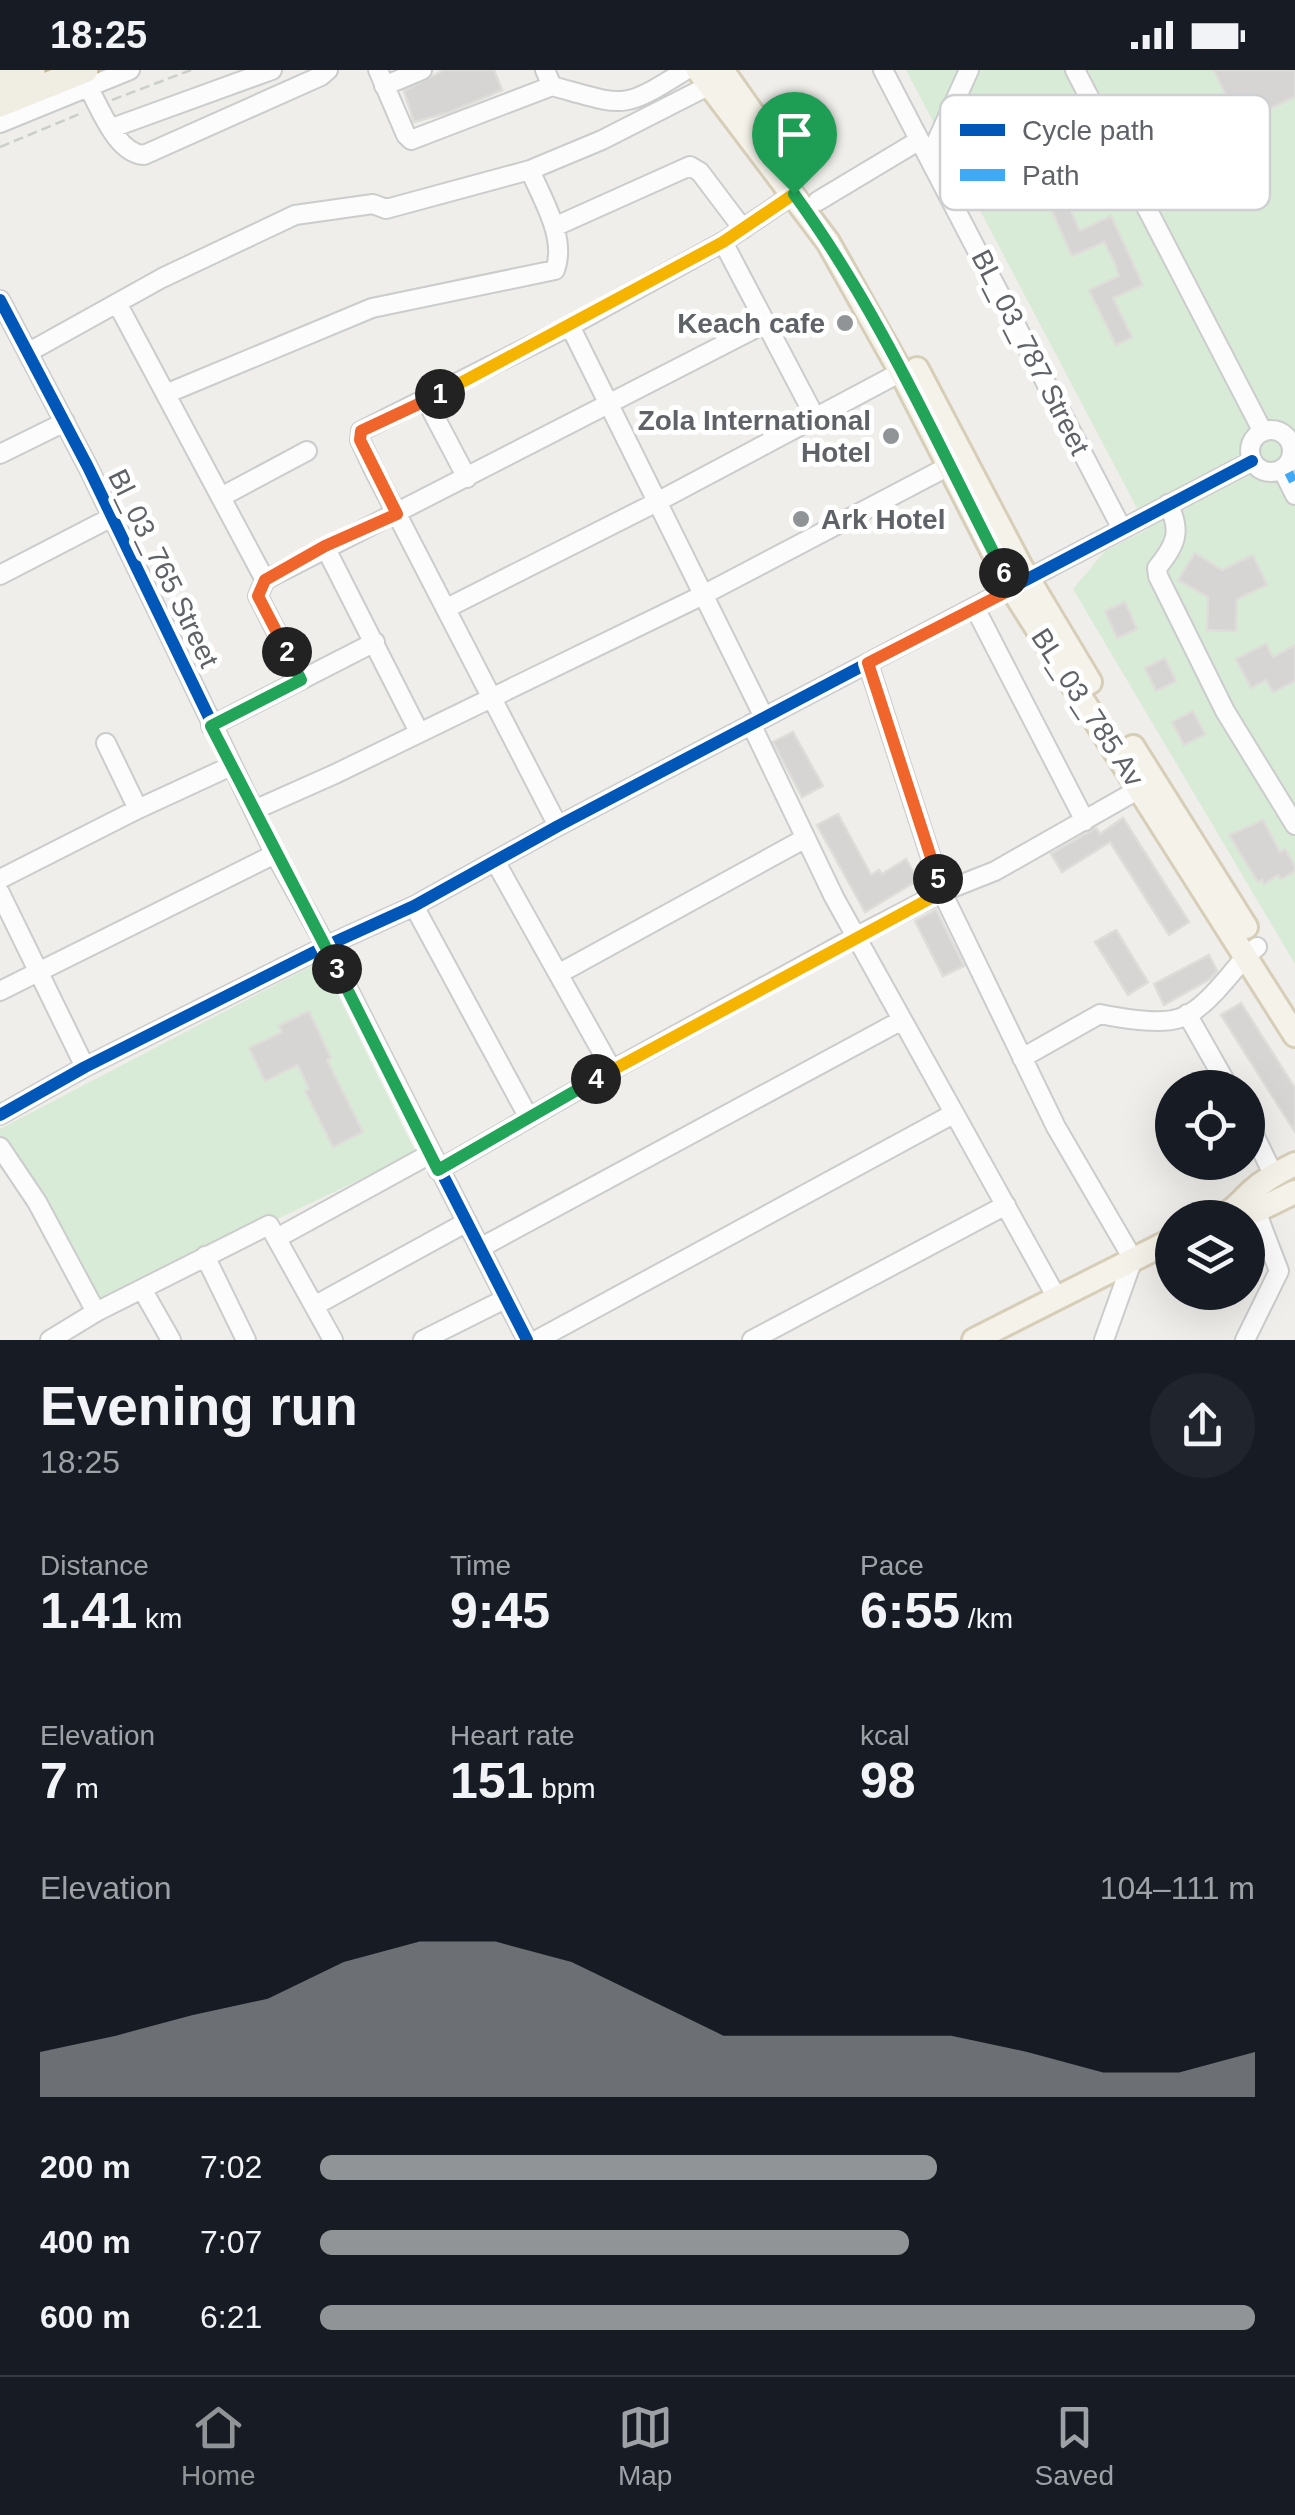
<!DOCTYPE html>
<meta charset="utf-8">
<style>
:root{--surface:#171b24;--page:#20242c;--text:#f1f3f6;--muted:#9ea1a6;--line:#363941;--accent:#919496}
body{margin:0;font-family:Arial,sans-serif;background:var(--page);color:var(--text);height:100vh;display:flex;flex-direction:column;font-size:38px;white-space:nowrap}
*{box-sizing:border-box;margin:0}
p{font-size:32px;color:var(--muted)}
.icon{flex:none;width:55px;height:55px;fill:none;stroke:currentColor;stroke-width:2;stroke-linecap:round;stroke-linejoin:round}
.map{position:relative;height:1270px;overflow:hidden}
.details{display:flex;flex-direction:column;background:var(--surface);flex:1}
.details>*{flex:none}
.buttons{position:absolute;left:1155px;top:1000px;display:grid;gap:20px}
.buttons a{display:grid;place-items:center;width:110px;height:110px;border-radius:50%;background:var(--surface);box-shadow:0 10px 40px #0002;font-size:50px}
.pin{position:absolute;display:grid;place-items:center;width:85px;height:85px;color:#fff;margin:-102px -42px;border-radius:50% 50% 50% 0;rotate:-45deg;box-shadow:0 0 10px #0007}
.pin .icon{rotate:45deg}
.km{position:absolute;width:50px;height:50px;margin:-25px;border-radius:50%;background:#222;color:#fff;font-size:28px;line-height:50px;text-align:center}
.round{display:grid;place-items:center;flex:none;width:105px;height:105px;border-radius:52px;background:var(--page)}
.overview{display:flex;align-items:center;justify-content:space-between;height:170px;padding:0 40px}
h1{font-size:55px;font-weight:700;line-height:75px}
.figures{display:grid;grid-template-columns:repeat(3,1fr);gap:15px;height:170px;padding:10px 40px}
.figures div{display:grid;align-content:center}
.figures b{font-size:50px;font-weight:700}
.figures small{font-size:28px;font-weight:400}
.figures p{font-size:28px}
.chart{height:280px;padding:20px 40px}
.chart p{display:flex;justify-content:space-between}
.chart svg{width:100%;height:180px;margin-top:10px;fill:var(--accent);opacity:.7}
ul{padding:0 40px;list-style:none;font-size:32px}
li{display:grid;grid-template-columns:160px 120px 1fr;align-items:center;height:75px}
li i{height:25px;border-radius:12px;background:var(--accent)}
.status{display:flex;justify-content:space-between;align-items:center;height:70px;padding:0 50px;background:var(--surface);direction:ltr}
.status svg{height:28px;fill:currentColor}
.tab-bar{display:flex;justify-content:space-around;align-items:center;height:140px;border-top:2px solid var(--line);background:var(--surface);font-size:28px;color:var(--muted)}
.tab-bar a{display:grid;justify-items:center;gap:5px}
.tab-bar .current{color:var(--accent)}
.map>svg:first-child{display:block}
.green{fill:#d8ebd6}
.building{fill:#d6d5d3;stroke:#deddd9;stroke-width:2.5}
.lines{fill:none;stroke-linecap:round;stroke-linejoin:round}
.minor-casing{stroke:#cbcccc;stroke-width:22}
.major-casing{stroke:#d7ceb8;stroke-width:28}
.highway-casing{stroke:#c8b996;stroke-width:30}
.path{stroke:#cacfcc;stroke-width:2.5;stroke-dasharray:10 5;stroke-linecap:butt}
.minor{stroke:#fdfcfc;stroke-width:18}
.major{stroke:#f4f2e9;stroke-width:22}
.highway{stroke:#f0ede3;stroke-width:25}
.quiet{stroke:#3fa9f5;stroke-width:10;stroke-dasharray:20 10;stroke-linecap:butt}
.cycleway-casing{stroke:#fff;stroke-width:19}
.cycleway{stroke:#0057b8;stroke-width:12}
.split-1-casing{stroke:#fff;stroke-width:20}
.split-2-casing{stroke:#fff;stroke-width:20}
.split-3-casing{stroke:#fff;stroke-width:20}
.split-4-casing{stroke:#fff;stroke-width:20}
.split-5-casing{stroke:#fff;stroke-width:20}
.split-6-casing{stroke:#fff;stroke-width:20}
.split-7-casing{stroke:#fff;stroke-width:20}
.split-1{stroke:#f5b400;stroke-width:12}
.split-2{stroke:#f0652b;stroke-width:12}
.split-3{stroke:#22a559;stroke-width:12}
.split-4{stroke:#22a559;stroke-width:12}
.split-5{stroke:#f5b400;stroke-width:12}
.split-6{stroke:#f0652b;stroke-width:12}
.split-7{stroke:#22a559;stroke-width:12}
.poi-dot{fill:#919496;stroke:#fff;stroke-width:4}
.labels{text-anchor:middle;stroke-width:10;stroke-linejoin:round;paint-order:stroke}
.poi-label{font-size:28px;font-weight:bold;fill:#5f6368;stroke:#fff;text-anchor:end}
.street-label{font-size:28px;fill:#5f6368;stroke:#fff}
.key{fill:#fff;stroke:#cfd0d2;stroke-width:2.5}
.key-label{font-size:28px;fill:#5f6368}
</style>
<div class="status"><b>18:25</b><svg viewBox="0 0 49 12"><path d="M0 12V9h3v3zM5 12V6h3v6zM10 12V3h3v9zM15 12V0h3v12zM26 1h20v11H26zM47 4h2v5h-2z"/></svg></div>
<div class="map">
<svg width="1295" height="1270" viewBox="0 0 1295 1270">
<rect width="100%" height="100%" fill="#efeeea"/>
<path class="green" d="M 906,0 L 1295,0 L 1295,894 L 1073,519 L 1105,481 L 1148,459 Z
M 321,891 L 416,1083 L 94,1236 L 0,1086 L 0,1059 Z"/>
<path class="building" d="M 444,0 L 494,0 L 502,20 L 450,42 L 414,52 L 404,21 Z
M 1214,0 L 1295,0 L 1295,27 L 1239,53 Z
M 1063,123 L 1080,161 L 1111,146 L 1143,215 L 1113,228 L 1132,267 L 1116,275 L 1089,220 L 1119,206 L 1115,193 L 1104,172 L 1072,186 L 1047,130 Z
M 1195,483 L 1222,500 L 1253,485 L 1267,515 L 1237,529 L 1236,561 L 1207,560 L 1208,527 L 1178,510 Z
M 1125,532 L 1137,559 L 1117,568 L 1105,541 Z
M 1266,574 L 1273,587 L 1295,575 L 1295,611 L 1273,622 L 1266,610 L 1251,618 L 1236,589 Z
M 1165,588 L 1176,611 L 1156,621 L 1145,598 Z
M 1193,641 L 1205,664 L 1184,675 L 1172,652 Z
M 793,662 L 823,716 L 802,727 L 773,672 Z
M 838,744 L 871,805 L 879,800 L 882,804 L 906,789 L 918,810 L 865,842 L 817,755 Z
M 1123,748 L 1189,852 L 1169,865 L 1110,772 L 1062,802 L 1051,784 L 1096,758 L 1100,764 Z
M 1263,750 L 1280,782 L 1285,779 L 1295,796 L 1295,801 L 1281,809 L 1278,805 L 1264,814 L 1262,810 L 1258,812 L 1229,765 Z
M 936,840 L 964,896 L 943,906 L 915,851 Z
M 1116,860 L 1148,912 L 1128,925 L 1095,872 Z
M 1209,885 L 1217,901 L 1210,909 L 1164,935 L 1154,914 Z
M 1241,933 L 1295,1018 L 1295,1062 L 1221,945 Z
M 309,941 L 331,988 L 327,990 L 363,1062 L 333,1077 L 305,1021 L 309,1019 L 298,995 L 265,1011 L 249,978 L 282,962 L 279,956 Z"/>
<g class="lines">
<g class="minor-casing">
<path id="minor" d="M 378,0 L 406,65 L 411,70 L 552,16
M 545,0 L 552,16 C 625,36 621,41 686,0
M 883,0 L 1122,459
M 1075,0 L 1263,362
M 384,16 L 422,0
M 88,17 C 101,39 116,83 144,85 L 321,6 L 328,0
M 0,53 L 130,0
M 112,58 L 272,0
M 930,86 L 969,0
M 818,131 L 918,71
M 554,157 L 690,96 L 700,102 L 743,159
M 723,172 L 815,347
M 0,230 L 88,397 L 275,784 L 326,876 L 527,1270
M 117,233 L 265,510
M 570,256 L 764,647
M 29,282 L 162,208 L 295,145 L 373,134 L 386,139 L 530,100 L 602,70 L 710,15
M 168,323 L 372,238 L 555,200 C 567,168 542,129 530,100
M 426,330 L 467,408
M1250 381a21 21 0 1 1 42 0a21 21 0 1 1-42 0Z
M 0,384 L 65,352
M 1282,399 L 1295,425
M 221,427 L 307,381
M 1168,434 C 1182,461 1176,475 1157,498 L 1158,506 L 1225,641 L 1295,755
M 325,477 L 419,662
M 0,505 L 112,447
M 447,538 L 655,433 L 901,302
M 975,538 L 1085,751
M 868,593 L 942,822 L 1056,1057 L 1133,1189 L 1104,1270
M 301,610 L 258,526 L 265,510 L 764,254
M 751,654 L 834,827 L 1057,1228
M 211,656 L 375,572
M 106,673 L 138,739
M 254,740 L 335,704 L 701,526 L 949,396
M 558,756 L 374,400 L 360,370 L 361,361 L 570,256 L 723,172 L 794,124
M 495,791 L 612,1000
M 0,809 L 138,739 L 231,696
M 0,823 L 85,997
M 414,836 L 529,1048
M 560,903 L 804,769
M 0,921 L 275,784
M 1187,944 L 1229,1018
M 1022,988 L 1100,944 C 1120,948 1161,955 1180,948 C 1196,943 1213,925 1224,912 C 1235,900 1243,887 1257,877
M 0,1045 L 85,997 L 326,876 L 414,836 L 558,756 L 1252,391
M 1248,1052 L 1273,1104
M 0,1077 L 37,1132 L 96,1242
M 438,1100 L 612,1000 L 857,866 L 942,822 L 995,801 L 1141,718
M 277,1168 L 430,1084
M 480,1178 L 902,950
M 205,1186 L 246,1270
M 142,1219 L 171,1270
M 314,1236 L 467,1152
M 50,1270 L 96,1242 L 269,1155 L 333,1270
M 423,1270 L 505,1229
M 537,1270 L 953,1044
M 752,1270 L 1006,1135
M 1245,1270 L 1279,1201 L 1256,1141"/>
</g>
<g class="major-casing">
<path id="major" d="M 698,0 L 828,172 L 901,302 L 1012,519 L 1295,965
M 722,0 L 777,78
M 917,299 L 1021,497 L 1090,612
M 1133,677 L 1246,857
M 1236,1140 L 1256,1141 L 1295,1122
M 1219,1148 C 1235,1140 1240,1132 1252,1121 C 1265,1109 1280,1102 1295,1094
M 974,1270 L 1172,1170"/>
</g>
<g class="highway-casing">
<path id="highway" d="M 0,13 L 32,0
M 0,34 L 85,0"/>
</g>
<path class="path" d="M 112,30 L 191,0
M 0,77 L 82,43"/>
<use href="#minor" class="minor"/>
<use href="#major" class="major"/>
<use href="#highway" class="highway"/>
<path class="quiet" d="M 1287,409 L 1295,405"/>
<g class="cycleway-casing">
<path id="cycleway" d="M 0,230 L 88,397 L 275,784 L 326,876 L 527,1270
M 0,1045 L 85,997 L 326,876 L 414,836 L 558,756 L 1252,391"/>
</g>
<use href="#cycleway" class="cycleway"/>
</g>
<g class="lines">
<g class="split-1-casing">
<path id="split-1" d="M 440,324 L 723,172 L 794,124"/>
</g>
<g class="split-2-casing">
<path id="split-2" d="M 287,582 L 258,526 L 265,510 L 325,476 L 397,444 L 360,370 L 361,361 L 440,324"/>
</g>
<g class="split-3-casing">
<path id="split-3" d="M 287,582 L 301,610 L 211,656 L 337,899"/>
</g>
<g class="split-4-casing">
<path id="split-4" d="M 337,899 L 438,1100 L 596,1009"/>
</g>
<g class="split-5-casing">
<path id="split-5" d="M 596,1009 L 942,822 L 938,809"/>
</g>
<g class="split-6-casing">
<path id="split-6" d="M 938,809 L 868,593 L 1012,519 L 1004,503"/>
</g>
<g class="split-7-casing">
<path id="split-7" d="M 794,124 C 879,240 938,375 1004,503"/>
</g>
<use href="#split-1" class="split-1"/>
<use href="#split-2" class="split-2"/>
<use href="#split-3" class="split-3"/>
<use href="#split-4" class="split-4"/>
<use href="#split-5" class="split-5"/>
<use href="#split-6" class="split-6"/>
<use href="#split-7" class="split-7"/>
</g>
<g class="poi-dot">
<circle cx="845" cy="253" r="10"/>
<circle cx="891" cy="366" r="10"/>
<circle cx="801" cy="449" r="10"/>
</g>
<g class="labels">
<g class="poi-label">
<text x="825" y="263">Keach cafe</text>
<text x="871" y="360">Zola International<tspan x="871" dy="32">Hotel</tspan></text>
<text x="821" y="459" text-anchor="start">Ark Hotel</text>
</g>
<g class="street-label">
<text transform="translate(1031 282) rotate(63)" y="10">BL_03_787 Street</text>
<text transform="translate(164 498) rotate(64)" y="10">Bl_03_765 Street</text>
<text transform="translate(1088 637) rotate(57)" y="10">BL_03_785 Av</text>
</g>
</g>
<rect x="940" y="25" width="330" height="115" rx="15" class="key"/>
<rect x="960" y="54" width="45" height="12" fill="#0057b8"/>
<rect x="960" y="99" width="45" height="12" fill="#3fa9f5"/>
<g class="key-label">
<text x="1022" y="70">Cycle path</text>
<text x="1022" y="115">Path</text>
</g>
</svg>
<div class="buttons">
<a><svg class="icon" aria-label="locate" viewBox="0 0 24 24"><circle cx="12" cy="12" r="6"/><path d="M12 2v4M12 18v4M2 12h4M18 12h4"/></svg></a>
<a><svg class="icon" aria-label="layers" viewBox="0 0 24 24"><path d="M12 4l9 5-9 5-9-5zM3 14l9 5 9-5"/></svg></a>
</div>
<div class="pin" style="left:794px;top:124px;background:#1e9e55"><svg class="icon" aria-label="arrive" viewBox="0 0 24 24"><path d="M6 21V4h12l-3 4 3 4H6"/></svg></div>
<b class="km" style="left:440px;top:324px">1</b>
<b class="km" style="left:287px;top:582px">2</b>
<b class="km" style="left:337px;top:899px">3</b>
<b class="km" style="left:596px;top:1009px">4</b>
<b class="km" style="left:938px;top:809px">5</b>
<b class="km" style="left:1004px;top:503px">6</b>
</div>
<section class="details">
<div class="overview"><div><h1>Evening run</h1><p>18:25</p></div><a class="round"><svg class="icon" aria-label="share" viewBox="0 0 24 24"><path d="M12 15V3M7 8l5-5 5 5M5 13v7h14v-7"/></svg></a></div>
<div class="figures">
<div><p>Distance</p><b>1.41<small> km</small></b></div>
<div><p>Time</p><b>9:45</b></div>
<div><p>Pace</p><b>6:55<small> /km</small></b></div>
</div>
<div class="figures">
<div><p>Elevation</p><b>7<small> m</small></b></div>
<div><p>Heart rate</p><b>151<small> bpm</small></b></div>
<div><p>kcal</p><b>98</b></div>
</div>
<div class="chart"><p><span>Elevation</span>104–111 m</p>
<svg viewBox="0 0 160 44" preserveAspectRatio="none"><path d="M0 44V33L10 29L20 24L30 20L40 11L50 6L60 6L70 11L80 20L90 29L100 29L110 29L120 29L130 33L140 38L150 38L160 33V44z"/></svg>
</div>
<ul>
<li><b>200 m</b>7:02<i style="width:66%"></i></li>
<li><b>400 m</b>7:07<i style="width:63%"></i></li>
<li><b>600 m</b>6:21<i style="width:100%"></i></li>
</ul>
</section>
<nav class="tab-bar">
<a class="current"><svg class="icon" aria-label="home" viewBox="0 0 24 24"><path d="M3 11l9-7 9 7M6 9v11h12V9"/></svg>Home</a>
<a><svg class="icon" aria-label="map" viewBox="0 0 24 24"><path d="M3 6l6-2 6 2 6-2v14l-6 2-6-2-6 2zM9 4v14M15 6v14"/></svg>Map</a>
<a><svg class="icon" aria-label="saved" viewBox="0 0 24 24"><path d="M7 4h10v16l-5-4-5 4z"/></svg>Saved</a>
</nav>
